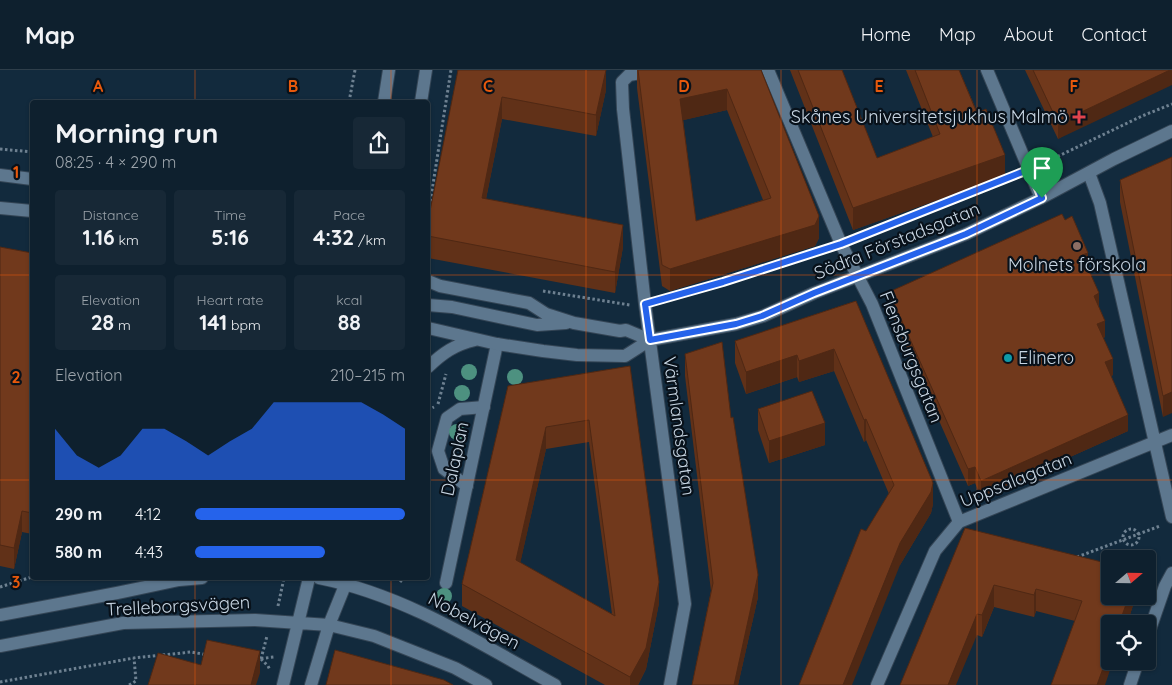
<!DOCTYPE html>
<meta charset="utf-8">
<style>
:root{--surface:#0e202e;--page:#172836;--text:#f1f3f6;--muted:#9ba3aa;--line:#2e3e4a;--accent:#2563eb}
body{margin:0;font-family:Quicksand,sans-serif;background:var(--page);color:var(--text);height:100vh;display:flex;flex-direction:column;font-size:19px;white-space:nowrap}
*{box-sizing:border-box;margin:0}
p{font-size:16px;color:var(--muted)}
.icon{flex:none;width:28px;height:28px;fill:none;stroke:currentColor;stroke-width:2;stroke-linecap:round;stroke-linejoin:round}
.map{position:relative;flex:1;overflow:hidden}
.details{position:absolute;left:30px;top:30px;width:400px;height:480px;display:flex;flex-direction:column;background:var(--surface);border-radius:5px;box-shadow:0 1px 4px #0004,0 0 0 1px var(--line)}
.details>*{flex:none}
.needle{width:32px;rotate:70deg}
.controls{position:absolute;left:1101px;top:480px;display:grid;gap:10px}
.controls a{display:grid;place-items:center;width:55px;height:55px;border-radius:5px;background:var(--surface);box-shadow:0 1px 4px #0004,0 0 0 1px var(--line);font-size:25px}
.pin{position:absolute;display:grid;place-items:center;width:42px;height:42px;color:#fff;margin:-51px -21px;border-radius:50% 50% 50% 0;rotate:-45deg;box-shadow:0 0 5px #0007}
.pin .icon{rotate:45deg}
.round{display:grid;place-items:center;flex:none;width:52px;height:52px;border-radius:5px;background:var(--page)}
.headline{display:flex;align-items:center;justify-content:space-between;height:85px;padding:0 25px}
h1{font-size:28px;font-weight:700;line-height:38px}
.metrics{display:grid;grid-template-columns:repeat(3,1fr);gap:8px;height:85px;padding:5px 25px}
.metrics div{display:grid;align-content:center;border-radius:5px;background:var(--page);text-align:center}
.metrics b{font-size:21px;font-weight:700}
.metrics small{font-size:14px;font-weight:400}
.metrics p{font-size:14px}
.chart{height:140px;padding:10px 25px}
.chart p{display:flex;justify-content:space-between}
.chart svg{width:100%;height:90px;margin-top:5px;fill:var(--accent);opacity:.7}
ul{padding:0 25px;list-style:none;font-size:16px}
li{display:grid;grid-template-columns:80px 60px 1fr;align-items:center;height:38px}
li i{height:12px;border-radius:6px;background:var(--accent)}
header{display:flex;align-items:center;gap:30px;box-sizing:border-box;height:70px;padding:0 25px;background:var(--surface);border-bottom:1px solid var(--line)}
header strong{font-size:24px}
nav{display:flex;gap:28px;margin-inline-start:auto;font-size:18px}
.map>svg:first-child{display:block}
.lines{fill:none;stroke-linecap:round;stroke-linejoin:round}
.lane-casing{stroke:#344555;stroke-width:14}
.street-casing{stroke:#344555;stroke-width:14}
.secondary-casing{stroke:#344555;stroke-width:14}
.path{stroke:#6e8191;stroke-width:3;stroke-dasharray:2.5 2.5;stroke-linecap:butt}
.lane{stroke:#5d778e;stroke-width:12}
.street{stroke:#5d778e;stroke-width:12}
.secondary{stroke:#5d778e;stroke-width:12}
.tree{fill:#4d9180}
.wall{fill:#613118;fill-rule:evenodd}
.shaded-wall{fill:#4f2814}
.building{fill:#71391c;stroke:#4f2814;fill-rule:evenodd}
.route-casing{stroke:#fff;stroke-width:10}
.route{stroke:#2563eb;stroke-width:6}
.grid{fill:none;stroke:#e8590c;stroke-width:1;stroke-opacity:0.55}
.health-dot{fill:#e0444e;stroke:#08111a;stroke-width:2}
.education-dot{fill:#8d6e63;stroke:#08111a;stroke-width:2}
.culture-dot{fill:#0f9aa8;stroke:#08111a;stroke-width:2}
.labels{text-anchor:middle;stroke-width:4.5;stroke-linejoin:round;paint-order:stroke}
.poi-label{font-size:18px;fill:#c7d5e2;stroke:#08111a;text-anchor:end}
.street-label{font-size:18px;fill:#c7d5e2;stroke:#08111a}
.grid-label{font-size:16px;text-anchor:middle;font-weight:bold;fill:#e8590c;stroke:#08111a;stroke-width:4.5;stroke-linejoin:round;paint-order:stroke}
</style>
<header>
<strong>Map</strong>
<nav><a>Home</a><a>Map</a><a>About</a><a>Contact</a></nav>
</header>
<div class="map">
<svg width="1172" height="615" viewBox="0 0 1172 615">
<rect width="100%" height="100%" fill="#122a3d"/>
<g class="lines">
<g class="lane-casing">
<path id="lane" d="M 467,416 L 444,399 L 438,381 L 447,348 L 460,339 L 484,337"/>
</g>
<g class="street-casing">
<path id="street" d="M 657,0 L 629,5 L 622,12 L 623,39 L 645,234 L 685,534 L 670,615
M 768,0 L 841,174 L 872,234 L 959,452
M 987,0 L 1041,128
M 1089,103 L 1100,133 L 1172,447
M 446,513 L 497,274
M 1148,565 L 1165,516 L 1172,503
M 877,615 L 935,481 L 959,452 L 1172,365
M 1130,615 L 1138,591"/>
</g>
<g class="secondary-casing">
<path id="secondary" d="M 384,32 L 389,0
M 421,32 L 426,0
M 0,105 L 32,109
M 0,138 L 32,141
M 428,211 L 440,216 L 529,233 L 546,244 L 574,253 L 620,261 L 626,260 L 650,270
M 428,235 L 452,237 L 537,255 L 566,253
M 428,258 L 497,274 L 543,281 L 577,285 L 625,286 L 650,270 L 736,254 L 763,246 L 814,223 L 966,164 L 1041,128 L 1114,89 L 1172,61
M 428,297 C 443,283 454,275 475,270
M 319,508 C 405,525 479,573 555,615
M 0,545 L 117,523 L 179,510 L 202,508
M 0,576 L 123,553 L 255,550 L 329,555 L 374,566 L 455,598 L 486,615
M 283,615 L 309,508
M 311,615 L 329,555 L 348,508"/>
</g>
<path class="path" d="M 349,32 L 355,0
M 0,79 L 32,82
M 1044,93 L 1142,46 L 1172,34
M 428,146 L 451,0
M 856,168 L 1016,105
M 543,221 L 630,235
M 661,230 L 827,179
M 438,334 L 446,304
M 428,340 L 434,337
M1123 467a8 8 0 1 1 16 0a8 8 0 1 1-16 0Z
M 1077,487 L 1160,456
M 400,512 L 403,508
M 0,517 L 32,507
M 278,536 L 284,508
M 256,589 L 274,587
M 261,589 L 267,566
M 261,589 L 268,596 L 270,600
M 0,612 L 134,588 L 191,582 L 208,585
M 129,615 L 136,611 L 134,588"/>
<use href="#lane" class="lane"/>
<use href="#street" class="street"/>
<use href="#secondary" class="secondary"/>
</g>
<g class="tree">
<circle cx="469" cy="302" r="8"/>
<circle cx="515" cy="307" r="8"/>
<circle cx="462" cy="323" r="8"/>
<circle cx="457" cy="362" r="8"/>
<circle cx="444" cy="526" r="8"/>
</g>
<path class="wall" d="M 458,0 L 606,20 L 596,66 L 502,49 L 486,129 L 623,177 L 615,223 L 428,188 L 428,151 Z
M 637,0 L 761,0 L 819,168 L 815,176 L 670,221 L 662,216 L 637,18 ZM 727,40 L 763,130 L 696,151 L 683,50 Z
M 790,0 L 842,0 L 877,88 L 933,67 L 906,0 L 959,0 L 1005,106 L 853,160 Z
M 1025,0 L 1172,0 L 1058,69 Z
M 1172,87 L 1163,347 L 1120,132 L 1120,110 Z
M 0,177 L 32,183 L 32,464 L 22,462 L 14,499 L 0,496 Z
M 1088,199 L 1099,238 L 1105,267 L 1103,268 L 1113,305 L 1111,306 L 1128,361 L 981,427 L 975,413 L 968,416 L 889,238 L 889,222 Z
M 856,231 L 933,434 L 931,443 L 900,495 L 866,461 L 889,424 L 866,370 L 864,372 L 834,301 L 799,312 L 797,307 L 746,324 L 735,293 L 735,271 Z
M 685,284 L 731,348 L 758,527 L 738,615 L 692,615 L 711,521 L 685,306 Z
M 630,296 L 659,533 L 646,599 L 638,615 L 605,615 L 462,536 L 462,514 L 508,316 ZM 589,372 L 612,544 L 520,493 L 546,379 Z
M 758,339 L 825,375 L 769,393 L 758,360 Z
M 965,458 L 1136,526 L 1127,554 L 1110,554 L 1075,551 L 1036,541 L 1034,547 L 994,537 L 982,567 L 977,565 Z"/>
<path class="shaded-wall" d="M 606,0 L 606,20 L 596,66 L 596,45 Z
M 1170,0 L 1172,0 L 1172,15 L 1058,69 L 1058,53 Z
M 727,19 L 727,40 L 680,51 L 680,29 Z
M 502,27 L 502,49 L 482,149 L 482,128 Z
M 1005,85 L 1005,106 L 853,160 L 853,138 Z
M 819,146 L 819,168 L 815,176 L 670,221 L 670,199 Z
M 623,155 L 623,177 L 615,223 L 615,202 Z
M 1088,183 L 1088,199 L 1082,185 Z
M 1099,223 L 1099,239 L 1094,226 Z
M 1105,251 L 1105,267 L 1097,271 L 1097,254 Z
M 834,279 L 834,301 L 799,312 L 799,291 Z
M 797,285 L 797,307 L 746,324 L 746,302 Z
M 1113,289 L 1113,305 L 1105,309 L 1105,292 Z
M 1172,322 L 1172,343 L 1163,347 L 1163,326 Z
M 1128,345 L 1128,361 L 981,427 L 981,411 Z
M 866,349 L 866,370 L 864,372 L 864,350 Z
M 825,353 L 825,375 L 769,393 L 769,371 Z
M 546,357 L 546,379 L 516,512 L 516,490 Z
M 975,397 L 975,413 L 968,416 L 968,399 Z
M 933,413 L 933,434 L 931,443 L 900,495 L 852,615 L 843,615 L 900,473 Z
M 22,441 L 22,462 L 14,499 L 14,478 Z
M 758,505 L 758,527 L 738,615 L 734,615 Z
M 659,512 L 659,533 L 646,599 L 638,615 L 630,615 L 630,607 Z
M 994,515 L 994,537 L 982,567 L 982,545 Z
M 1036,519 L 1036,541 L 1034,547 L 1034,525 Z
M 1129,526 L 1136,526 L 1127,554 L 1119,554 Z
M 977,544 L 977,565 L 956,615 L 948,615 Z
M 1110,579 L 1110,591 L 1113,591 L 1105,615 L 1097,615 Z
M 260,581 L 260,603 L 256,615 L 251,615 Z"/>
<path class="building" d="M 458,0 L 606,0 L 596,45 L 502,27 L 482,128 L 623,155 L 615,202 L 428,166 L 428,151 Z
M 638,0 L 761,0 L 819,146 L 815,155 L 670,199 L 662,195 ZM 727,19 L 771,128 L 696,151 L 680,29 Z
M 798,0 L 842,0 L 877,88 L 940,64 L 915,0 L 959,0 L 977,43 L 986,39 L 1005,85 L 853,138 Z
M 1033,0 L 1170,0 L 1058,53 Z
M 1172,87 L 1172,322 L 1163,326 L 1120,110 Z
M 1062,144 L 1065,150 L 1072,146 L 1088,183 L 1082,185 L 1099,223 L 1094,226 L 1105,251 L 1097,254 L 1113,289 L 1105,292 L 1128,345 L 981,411 L 975,397 L 968,399 L 889,222 Z
M 0,177 L 32,183 L 32,443 L 22,441 L 14,478 L 0,475 Z
M 856,231 L 933,413 L 931,422 L 900,473 L 843,615 L 799,615 L 861,459 L 866,461 L 894,415 L 866,349 L 864,350 L 834,279 L 799,291 L 797,285 L 746,302 L 735,271 Z
M 722,272 L 731,348 L 733,347 L 758,505 L 734,615 L 692,615 L 713,513 L 685,284 Z
M 630,296 L 659,512 L 646,578 L 630,607 L 462,514 L 508,316 ZM 589,350 L 615,546 L 516,490 L 546,357 Z
M 812,321 L 825,353 L 769,371 L 758,339 Z
M 965,458 L 1110,494 L 1110,526 L 1129,526 L 1119,554 L 1110,554 L 1110,579 L 1097,615 L 1051,615 L 1082,531 L 1036,519 L 1034,525 L 994,515 L 982,545 L 977,544 L 948,615 L 900,615 Z
M 207,570 L 260,581 L 251,615 L 148,615 L 158,583 L 201,595 Z
M 335,580 L 444,610 L 453,615 L 326,615 Z"/>
<g class="lines">
<g class="route-casing">
<path id="route" d="M 1030,99 L 1042,128 L 966,164 L 814,223 L 762,246 L 736,254 L 650,270 L 645,234 L 723,212 L 841,174 Z"/>
</g>
<use href="#route" class="route"/>
</g>
<path class="grid" d="M 195,0 L 195,32M 391,0 L 391,32M 586,0 L 586,615M 781,0 L 781,615M 977,0 L 977,615M 0,205 L 32,205M 428,205 L 1172,205M 0,410 L 32,410M 428,410 L 1172,410M 195,508 L 195,615M 391,508 L 391,615"/>
<path class="health-dot" d="M1076.5 39.5h5v5h5v5h-5v5h-5v-5h-5v-5h5z"/>
<circle class="education-dot" cx="1077" cy="176" r="5"/>
<circle class="culture-dot" cx="1008" cy="288" r="5"/>
<g class="labels">
<g class="poi-label">
<text x="1068" y="53">Skånes Universitetsjukhus Malmö</text>
<text x="1077" y="201" text-anchor="middle">Molnets förskola</text>
<text x="1018" y="294" text-anchor="start">Elinero</text>
</g>
<g class="street-label">
<text transform="translate(897 171) rotate(-22)" y="6">Södra Förstadsgatan</text>
<text transform="translate(911 287) rotate(68)" y="6">Flensburgsgatan</text>
<text transform="translate(679 356) rotate(82)" y="6">Värmlandsgatan</text>
<text transform="translate(455 389) rotate(-78)" y="6">Dalaplan</text>
<text transform="translate(1016 410) rotate(-22)" y="6">Uppsalagatan</text>
<text transform="translate(178 536) rotate(-3)" y="6">Trelleborgsvägen</text>
<text transform="translate(474 551) rotate(28)" y="6">Nobelvägen</text>
</g>
</g>
<g class="grid-label">
<text x="98" y="22">A</text>
<text x="293" y="22">B</text>
<text x="488" y="22">C</text>
<text x="684" y="22">D</text>
<text x="879" y="22">E</text>
<text x="1074" y="22">F</text>
<text x="16" y="108">1</text>
<text x="16" y="313">2</text>
<text x="16" y="518">3</text>
</g>
</svg>
<div class="controls">
<a><svg class="needle" viewBox="-14 -14 28 28"><path d="M0-13l5 13h-10z" fill="#e53935"/><path d="M0 13l5-13h-10z" fill="#9ba3aa"/></svg></a>
<a><svg class="icon" aria-label="locate" viewBox="0 0 24 24"><circle cx="12" cy="12" r="6"/><path d="M12 2v4M12 18v4M2 12h4M18 12h4"/></svg></a>
</div>
<div class="pin" style="left:1042px;top:128px;background:#1e9e55"><svg class="icon" aria-label="arrive" viewBox="0 0 24 24"><path d="M6 21V4h12l-3 4 3 4H6"/></svg></div>
<section class="details">
<div class="headline"><div><h1>Morning run</h1><p>08:25 · 4 × 290 m</p></div><a class="round"><svg class="icon" aria-label="share" viewBox="0 0 24 24"><path d="M12 15V3M7 8l5-5 5 5M5 13v7h14v-7"/></svg></a></div>
<div class="metrics">
<div><p>Distance</p><b>1.16<small> km</small></b></div>
<div><p>Time</p><b>5:16</b></div>
<div><p>Pace</p><b>4:32<small> /km</small></b></div>
</div>
<div class="metrics">
<div><p>Elevation</p><b>28<small> m</small></b></div>
<div><p>Heart rate</p><b>141<small> bpm</small></b></div>
<div><p>kcal</p><b>88</b></div>
</div>
<div class="chart"><p><span>Elevation</span>210–215 m</p>
<svg viewBox="0 0 160 44" preserveAspectRatio="none"><path d="M0 44V19L10 32L20 38L30 32L40 19L50 19L60 25L70 32L80 25L90 19L100 6L110 6L120 6L130 6L140 6L150 12L160 19V44z"/></svg>
</div>
<ul>
<li><b>290 m</b>4:12<i style="width:100%"></i></li>
<li><b>580 m</b>4:43<i style="width:62%"></i></li>
</ul>
</section>
</div>
